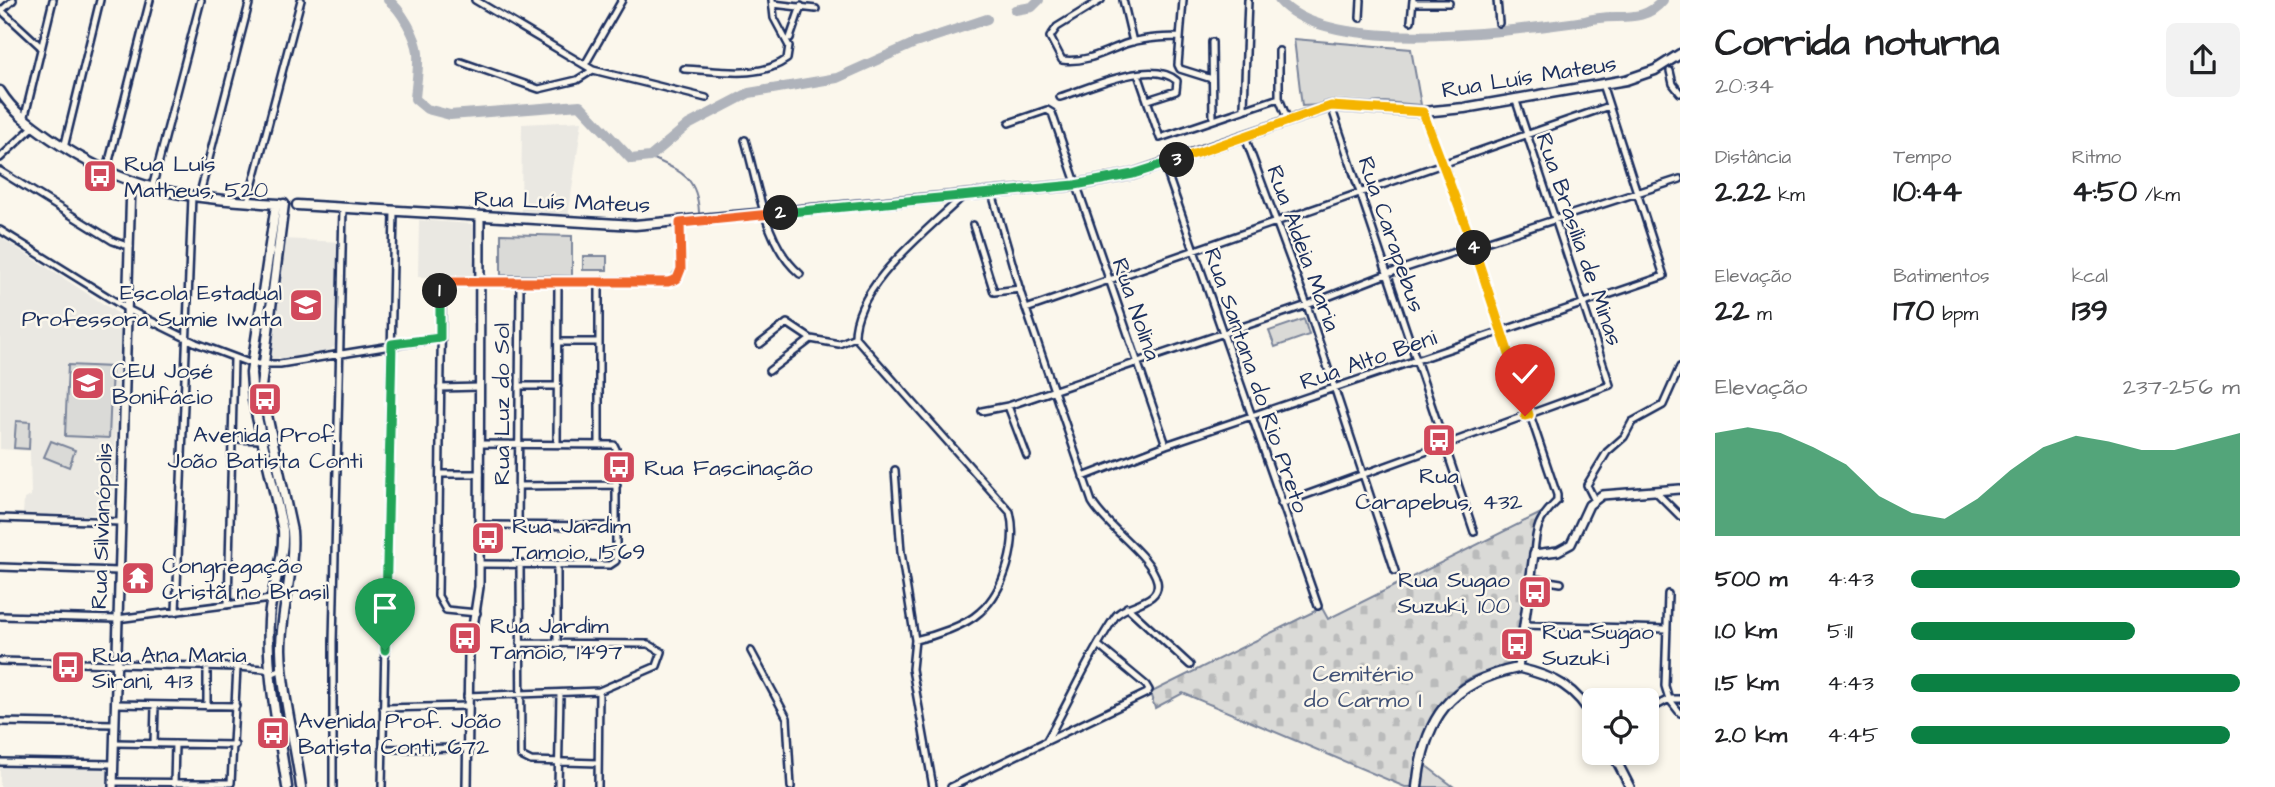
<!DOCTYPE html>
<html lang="pt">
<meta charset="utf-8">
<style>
:root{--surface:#fff;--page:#f2f2f2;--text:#202124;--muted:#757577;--accent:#0b8043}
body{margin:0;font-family:"Architects Daughter",sans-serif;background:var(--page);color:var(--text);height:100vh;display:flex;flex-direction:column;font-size:26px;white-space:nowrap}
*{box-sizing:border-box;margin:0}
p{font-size:23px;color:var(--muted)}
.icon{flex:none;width:38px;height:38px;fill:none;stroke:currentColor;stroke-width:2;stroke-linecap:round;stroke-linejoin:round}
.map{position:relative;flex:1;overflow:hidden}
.panel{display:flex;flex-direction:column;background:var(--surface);width:595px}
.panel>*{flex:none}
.tools{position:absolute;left:1582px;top:688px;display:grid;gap:14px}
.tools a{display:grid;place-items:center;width:77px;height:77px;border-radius:10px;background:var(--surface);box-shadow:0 4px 10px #0003;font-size:35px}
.pin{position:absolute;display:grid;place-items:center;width:60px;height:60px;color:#fff;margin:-72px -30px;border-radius:50% 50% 50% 0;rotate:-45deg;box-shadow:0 0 7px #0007}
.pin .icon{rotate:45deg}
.km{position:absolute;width:35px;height:35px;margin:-18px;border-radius:50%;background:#222;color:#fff;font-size:19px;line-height:35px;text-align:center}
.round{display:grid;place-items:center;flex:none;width:74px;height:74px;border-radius:10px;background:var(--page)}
.headline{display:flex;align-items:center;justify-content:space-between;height:119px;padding:0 35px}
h1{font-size:38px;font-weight:800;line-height:52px}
.figures{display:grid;grid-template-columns:repeat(3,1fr);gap:10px;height:119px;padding:7px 35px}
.figures div{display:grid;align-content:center}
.figures b{font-size:30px;font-weight:800}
.figures small{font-size:19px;font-weight:400}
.figures p{font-size:19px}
.chart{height:196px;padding:14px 35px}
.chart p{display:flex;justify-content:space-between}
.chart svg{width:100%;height:126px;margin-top:7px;fill:var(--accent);opacity:.7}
ul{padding:0 35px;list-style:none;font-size:23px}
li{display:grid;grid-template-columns:112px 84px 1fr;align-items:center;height:52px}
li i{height:18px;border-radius:9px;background:var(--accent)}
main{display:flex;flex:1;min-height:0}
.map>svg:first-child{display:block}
.built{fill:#eae8e2}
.grass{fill:#dadad7;stroke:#7a849a;stroke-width:2}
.cemetery{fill:url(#cemetery-stones);stroke:#7a849a;stroke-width:2}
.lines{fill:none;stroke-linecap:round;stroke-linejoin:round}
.stream{stroke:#747e96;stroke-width:2}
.river{stroke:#afb3bb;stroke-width:10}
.minor-casing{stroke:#1b2f5e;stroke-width:10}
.tertiary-casing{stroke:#1b2f5e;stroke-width:12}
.secondary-casing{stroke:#1b2f5e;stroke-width:13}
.minor{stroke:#fbf7ec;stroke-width:5}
.tertiary{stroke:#fbf7ec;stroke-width:7}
.secondary{stroke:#fbf7ec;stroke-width:8}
.split-1-casing{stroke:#fff;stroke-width:14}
.split-2-casing{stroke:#fff;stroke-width:14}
.split-3-casing{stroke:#fff;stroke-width:14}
.split-4-casing{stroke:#fff;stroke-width:14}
.split-5-casing{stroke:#fff;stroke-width:14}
.split-1{stroke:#22a559;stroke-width:9}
.split-2{stroke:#f0652b;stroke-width:9}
.split-3{stroke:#22a559;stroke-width:9}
.split-4{stroke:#f5b400;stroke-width:9}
.split-5{stroke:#f5b400;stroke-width:9}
.labels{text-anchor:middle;stroke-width:5;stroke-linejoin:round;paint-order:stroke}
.street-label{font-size:23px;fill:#1b2f5e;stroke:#fbf7ec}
.poi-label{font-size:23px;fill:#1b2f5e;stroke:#fbf7ec;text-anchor:start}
.park-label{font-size:23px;fill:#415176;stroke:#fbf7ec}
</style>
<main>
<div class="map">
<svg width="1680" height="787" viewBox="0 0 1680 787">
<defs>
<pattern id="cemetery-stones" width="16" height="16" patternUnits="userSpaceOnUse" patternTransform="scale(1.75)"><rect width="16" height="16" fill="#dadad7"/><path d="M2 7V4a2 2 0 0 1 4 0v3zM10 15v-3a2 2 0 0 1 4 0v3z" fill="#babbbb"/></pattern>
</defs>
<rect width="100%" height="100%" fill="#fbf7ec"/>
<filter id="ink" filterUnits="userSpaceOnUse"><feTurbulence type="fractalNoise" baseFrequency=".0143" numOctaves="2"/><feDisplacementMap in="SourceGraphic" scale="14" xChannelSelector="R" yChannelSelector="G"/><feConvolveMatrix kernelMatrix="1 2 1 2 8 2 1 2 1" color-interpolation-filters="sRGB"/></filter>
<g filter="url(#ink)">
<path class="built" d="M 582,121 L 568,217 L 521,212 L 522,124 Z
M 419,220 L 472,224 L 476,230 L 475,238 L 472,239 L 475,276 L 418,277 Z
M 0,237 L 122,316 L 112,515 L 23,514 L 24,499 L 31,496 L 30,451 L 0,449 Z
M 283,239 L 340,242 L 336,345 L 326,353 L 283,361 L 279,357 L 275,362 L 267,362 Z
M 0,766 L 106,768 L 109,770 L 108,787 L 0,787 Z"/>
<path class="grass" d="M 1294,39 L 1411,49 L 1421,105 L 1385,102 L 1302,106 Z
M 501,234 L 572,236 L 572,276 L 501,275 Z
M 583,256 L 607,256 L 607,270 L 583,270 Z
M 1304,319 L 1309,335 L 1275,347 L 1269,331 Z
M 68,365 L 112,367 L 109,438 L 65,436 Z
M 16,421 L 30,422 L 29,449 L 14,448 Z
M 51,441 L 75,450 L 69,467 L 44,457 Z"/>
<path class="cemetery" d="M 1541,513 L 1536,522 L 1513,663 C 1500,670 1485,671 1472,677 C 1430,699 1419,744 1414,787 L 1405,787 L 1183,693 L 1155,708 L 1150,693 L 1317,610 L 1322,608 L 1328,619 Z
M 1425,765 L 1454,787 L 1420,787 Z"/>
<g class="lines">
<path class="stream" d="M 650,157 C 679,171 697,175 699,212"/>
<path class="river" d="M 388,0 C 401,9 417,38 418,53 C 419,68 416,84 415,99 L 427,109 L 450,115 L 580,105 L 631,159 L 650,157 L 688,125 L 749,93 L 837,78 L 915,43 L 987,19
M 1279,0 C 1328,58 1516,30 1585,21 C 1614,11 1641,27 1663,0
M 1015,10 L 1032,7 L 1039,0"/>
<g class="minor-casing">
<path id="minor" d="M 475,0 L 593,70
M 1101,0 L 1057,27 L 1050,37 L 1062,60 C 1086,63 1104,52 1125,44 C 1143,38 1161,37 1180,37
M 1123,0 L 1133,42
M 1183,0 L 1178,65 L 1180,69 L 1212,79
M 1497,0 L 1499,23
M 1413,3 L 1449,3
M 773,4 L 816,9
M 2,11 L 40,46
M 0,12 L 13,0
M 1360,18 L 1361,0
M 1411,21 L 1413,0
M 790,38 L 801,6
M 1212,42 L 1213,120
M 1279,51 L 1279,98 L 1288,121
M 461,62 L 539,89 L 577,80 L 593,70
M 586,63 L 622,0
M 684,69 C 717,70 758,80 787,59 L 789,46 L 774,18 L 772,0
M 593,70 L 706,98
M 1670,71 L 1673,84 L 1680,93
M 1138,74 L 1160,138 L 1279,98
M 1060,97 C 1090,88 1152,58 1177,81 L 1176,91 L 1148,100
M 1331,106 L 1474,532
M 1244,107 L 1248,0
M 1423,112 L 1473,245 L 1557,495 L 1557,501 C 1538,520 1536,527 1534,554
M 24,120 L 53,0
M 1009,123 L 1047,110 L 1052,113 L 1166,445
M 1245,137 L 1307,305 L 1395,571
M 745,140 C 758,183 764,244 800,274
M 64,148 L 100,0
M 0,158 L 33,127
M 1164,164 L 1318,606
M 0,171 L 113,241 L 130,247
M 106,173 L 150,0
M 152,188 L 201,0
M 992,193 L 1021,294 L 1092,502 C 1107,528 1151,555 1157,581 C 1162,604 1124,603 1115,617 C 1089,655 1070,700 1047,740
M 199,197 L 250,0
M 248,202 L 301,0
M 973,225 L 994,292 L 1020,289
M 0,230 L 129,310 L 196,343 L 252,364 L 280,364 L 440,338
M 599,282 L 599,444
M 1026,309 L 1609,106
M 855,337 C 854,285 930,229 964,195
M 558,342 L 599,342
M 760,344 L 787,323 L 811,339
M 769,371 L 811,339 L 839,344 L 855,337 L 1010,512 C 1018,543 1005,590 980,612 C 965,626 934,636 915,640
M 519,386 L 558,386
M 440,388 L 480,387
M 1008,406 L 1307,305 L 1387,274 L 1680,179
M 982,411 L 1008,406 L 1027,456
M 234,439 L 262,440
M 557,444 L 558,283
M 895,470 L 901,552 L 915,640 L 912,669 L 933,787
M 440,474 L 480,474
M 1083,477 L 1166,445 L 1664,276 L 1602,84
M 518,486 L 617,485
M 1656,492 L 1680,516
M 1594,499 L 1587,485 L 1607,452 L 1624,437 L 1632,422 L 1663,405 L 1680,367
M 1281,504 L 1610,385 L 1515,98
M 0,518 L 121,522
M 480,525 L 617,526
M 518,526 L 520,283
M 520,563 L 521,756 L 531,761 L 598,763
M 480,564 L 610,565 L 616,561 L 616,449 L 614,445 L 480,444
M 557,564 L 557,644
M 0,567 L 119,571
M 1530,578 L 1561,583
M 228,605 L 234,359
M 1127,607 L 1190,665
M 176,612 L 192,196
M 477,613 L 446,610 L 438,596 L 442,285 L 449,282 L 673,281 L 681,269 L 680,223
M 0,616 L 117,619 L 271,599
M 1524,625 L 1667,629
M 751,651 L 787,718 L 791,787
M 0,661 L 237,667 L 265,669 L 273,673 L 282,669
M 467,696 L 599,691 L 657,666 L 662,652 L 648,644 L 520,643
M 1669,699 L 1680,713
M 1669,699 L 1680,699
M 115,704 L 236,706
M 207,706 L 207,666
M 383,708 L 467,706
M 1647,711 L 1669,699 L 1665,686 L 1668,594
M 0,722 L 114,724
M 114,743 L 235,745
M 154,744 L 155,705
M 382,749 L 467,748
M 0,762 L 113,764
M 113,782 L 231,783 L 237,667
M 174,784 L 175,744
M 333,787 L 333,642 L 343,208
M 382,787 L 394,212
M 558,787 L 560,694
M 598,787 L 599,691
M 951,787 L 1147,693 L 1149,690 L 1146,685 L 1099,646"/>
</g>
<g class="tertiary-casing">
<path id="tertiary" d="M 1594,720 C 1576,687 1554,676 1518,668 L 1534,554 L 1558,551 L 1571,544 L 1589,505 L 1602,495 L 1680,489
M 1612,752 L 1630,787
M 113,787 L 131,183
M 467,787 L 469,653 L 479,587 L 480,217"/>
</g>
<g class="secondary-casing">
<path id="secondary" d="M 0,91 C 13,112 30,124 50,138 C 129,193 186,198 279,204
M 276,204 L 251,373 L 253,400 L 283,530 C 285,562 270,589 269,620 C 266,676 279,732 287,787
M 284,204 L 261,387 L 292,531 C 295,571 281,609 281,649 C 282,695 295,741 301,787
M 297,205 L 635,225 L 1075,185 L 1133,174 L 1331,106 L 1423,112 L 1464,108 L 1626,80 L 1655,70 L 1680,54
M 1417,787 C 1424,719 1449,682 1518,668"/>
</g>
<use href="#minor" class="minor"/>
<use href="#tertiary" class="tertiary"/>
<use href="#secondary" class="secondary"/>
</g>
</g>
<g class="lines" filter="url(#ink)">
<g class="split-1-casing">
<path id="split-1" d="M 385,650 L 392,344 L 440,338 L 440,291"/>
</g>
<g class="split-2-casing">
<path id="split-2" d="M 440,291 L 442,284 L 449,282 L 668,282 L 677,279 L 681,269 L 680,223 L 781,213"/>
</g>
<g class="split-3-casing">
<path id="split-3" d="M 781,213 L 1075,185 L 1133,174 L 1177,160"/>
</g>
<g class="split-4-casing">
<path id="split-4" d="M 1177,160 L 1331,106 L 1423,112 L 1474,248"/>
</g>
<g class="split-5-casing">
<path id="split-5" d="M 1474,248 L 1529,415 L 1525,416"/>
</g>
<use href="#split-1" class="split-1"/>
<use href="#split-2" class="split-2"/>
<use href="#split-3" class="split-3"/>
<use href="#split-4" class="split-4"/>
<use href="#split-5" class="split-5"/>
</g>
<defs>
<g id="bus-square" transform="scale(1.75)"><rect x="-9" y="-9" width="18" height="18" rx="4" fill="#d1495b" stroke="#fbf7ec"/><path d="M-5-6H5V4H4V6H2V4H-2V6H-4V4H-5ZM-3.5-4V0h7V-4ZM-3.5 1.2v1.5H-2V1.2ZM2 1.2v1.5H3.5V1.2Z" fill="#fff"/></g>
<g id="school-square" transform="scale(1.75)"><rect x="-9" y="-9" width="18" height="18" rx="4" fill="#d1495b" stroke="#fbf7ec"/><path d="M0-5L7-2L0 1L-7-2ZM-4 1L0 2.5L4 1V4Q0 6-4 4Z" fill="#fff"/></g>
<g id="temple-square" transform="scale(1.75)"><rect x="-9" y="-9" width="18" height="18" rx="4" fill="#d1495b" stroke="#fbf7ec"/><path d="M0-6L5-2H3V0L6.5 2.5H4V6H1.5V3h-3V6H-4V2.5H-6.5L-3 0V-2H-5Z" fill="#fff"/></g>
</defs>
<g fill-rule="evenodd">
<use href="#bus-square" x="100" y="176"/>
<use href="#school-square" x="306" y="305"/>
<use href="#school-square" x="88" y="383"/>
<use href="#bus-square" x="265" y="399"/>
<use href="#bus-square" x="1439" y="440"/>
<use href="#bus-square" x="619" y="467"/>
<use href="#bus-square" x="488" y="538"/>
<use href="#temple-square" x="138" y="578"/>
<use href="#bus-square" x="1535" y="592"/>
<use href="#bus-square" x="465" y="638"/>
<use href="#bus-square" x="1517" y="644"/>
<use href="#bus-square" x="68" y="667"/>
<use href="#bus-square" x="273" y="733"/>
</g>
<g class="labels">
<g class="street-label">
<text transform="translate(1529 76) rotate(-9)" y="8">Rua Luís Mateus</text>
<text transform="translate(562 201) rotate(2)" y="8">Rua Luís Mateus</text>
<text transform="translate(1392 234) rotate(71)" y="8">Rua Carapebus</text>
<text transform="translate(1580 239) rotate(71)" y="8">Rua Brasília de Minas</text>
<text transform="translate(1304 248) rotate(70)" y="8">Rua Aldeia Maria</text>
<text transform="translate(1137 309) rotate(71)" y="8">Rua Nolina</text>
<text transform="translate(1368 359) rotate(-19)" y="8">Rua Alto Beni</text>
<text transform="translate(1257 380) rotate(71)" y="8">Rua Santana do Rio Preto</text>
<text transform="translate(501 404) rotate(-90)" y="8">Rua Luz do Sol</text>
<text transform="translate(101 526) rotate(-88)" y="8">Rua Silvianópolis</text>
</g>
<g class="poi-label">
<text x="124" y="171">Rua Luís<tspan x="124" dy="26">Matheus, 520</tspan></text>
<text x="282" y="300" text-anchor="end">Escola Estadual<tspan x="282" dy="26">Professora Sumie Iwata</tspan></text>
<text x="112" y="378">CEU José<tspan x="112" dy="26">Bonifácio</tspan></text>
<text x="265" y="442" text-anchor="middle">Avenida Prof.<tspan x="265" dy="26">João Batista Conti</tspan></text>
<text x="644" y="475">Rua Fascinação</text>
<text x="1439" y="483" text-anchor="middle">Rua<tspan x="1439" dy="26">Carapebus, 432</tspan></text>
<text x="512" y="533">Rua Jardim<tspan x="512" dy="26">Tamoio, 1569</tspan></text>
<text x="162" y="573">Congregação<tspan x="162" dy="26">Cristã no Brasil</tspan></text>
<text x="1510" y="587" text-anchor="end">Rua Sugao<tspan x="1510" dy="26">Suzuki, 100</tspan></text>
<text x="490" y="633">Rua Jardim<tspan x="490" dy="26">Tamoio, 1497</tspan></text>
<text x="1542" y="639">Rua Sugao<tspan x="1542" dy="26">Suzuki</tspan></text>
<text x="92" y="662">Rua Ana Maria<tspan x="92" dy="26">Sirani, 413</tspan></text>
<text x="298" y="728">Avenida Prof. João<tspan x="298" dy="26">Batista Conti, 672</tspan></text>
</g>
<g class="park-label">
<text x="1363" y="681">Cemitério<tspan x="1363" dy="26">do Carmo I</tspan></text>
</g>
</g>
</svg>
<div class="tools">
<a><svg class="icon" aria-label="locate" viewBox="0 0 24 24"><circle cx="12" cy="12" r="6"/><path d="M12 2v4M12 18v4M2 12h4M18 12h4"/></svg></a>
</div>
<div class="pin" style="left:385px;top:650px;background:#1e9e55"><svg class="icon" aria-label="arrive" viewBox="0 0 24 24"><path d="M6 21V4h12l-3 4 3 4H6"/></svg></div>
<div class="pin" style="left:1525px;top:416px;background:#d93025"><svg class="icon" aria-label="check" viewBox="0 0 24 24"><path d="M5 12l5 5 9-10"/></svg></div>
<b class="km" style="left:440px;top:291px">1</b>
<b class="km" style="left:781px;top:213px">2</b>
<b class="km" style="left:1177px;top:160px">3</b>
<b class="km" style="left:1474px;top:248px">4</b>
</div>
<section class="panel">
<div class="headline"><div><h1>Corrida noturna</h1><p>20:34</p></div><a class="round"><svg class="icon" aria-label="share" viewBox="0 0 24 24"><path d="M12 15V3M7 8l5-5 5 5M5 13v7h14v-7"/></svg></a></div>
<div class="figures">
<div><p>Distância</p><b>2.22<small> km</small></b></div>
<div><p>Tempo</p><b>10:44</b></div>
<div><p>Ritmo</p><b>4:50<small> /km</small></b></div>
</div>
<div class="figures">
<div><p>Elevação</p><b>22<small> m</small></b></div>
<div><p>Batimentos</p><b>170<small> bpm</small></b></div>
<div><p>kcal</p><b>139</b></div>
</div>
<div class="chart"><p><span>Elevação</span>237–256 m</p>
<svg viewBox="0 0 160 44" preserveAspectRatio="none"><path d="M0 44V8L10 6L20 8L30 13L40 19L50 30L60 36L70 38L80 31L90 21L100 13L110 9L120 11L130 14L140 14L150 11L160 8V44z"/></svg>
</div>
<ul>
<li><b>500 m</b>4:43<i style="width:100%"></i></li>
<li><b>1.0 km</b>5:11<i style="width:68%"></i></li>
<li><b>1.5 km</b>4:43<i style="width:100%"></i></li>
<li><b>2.0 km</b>4:45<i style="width:97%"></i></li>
</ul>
</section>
</main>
